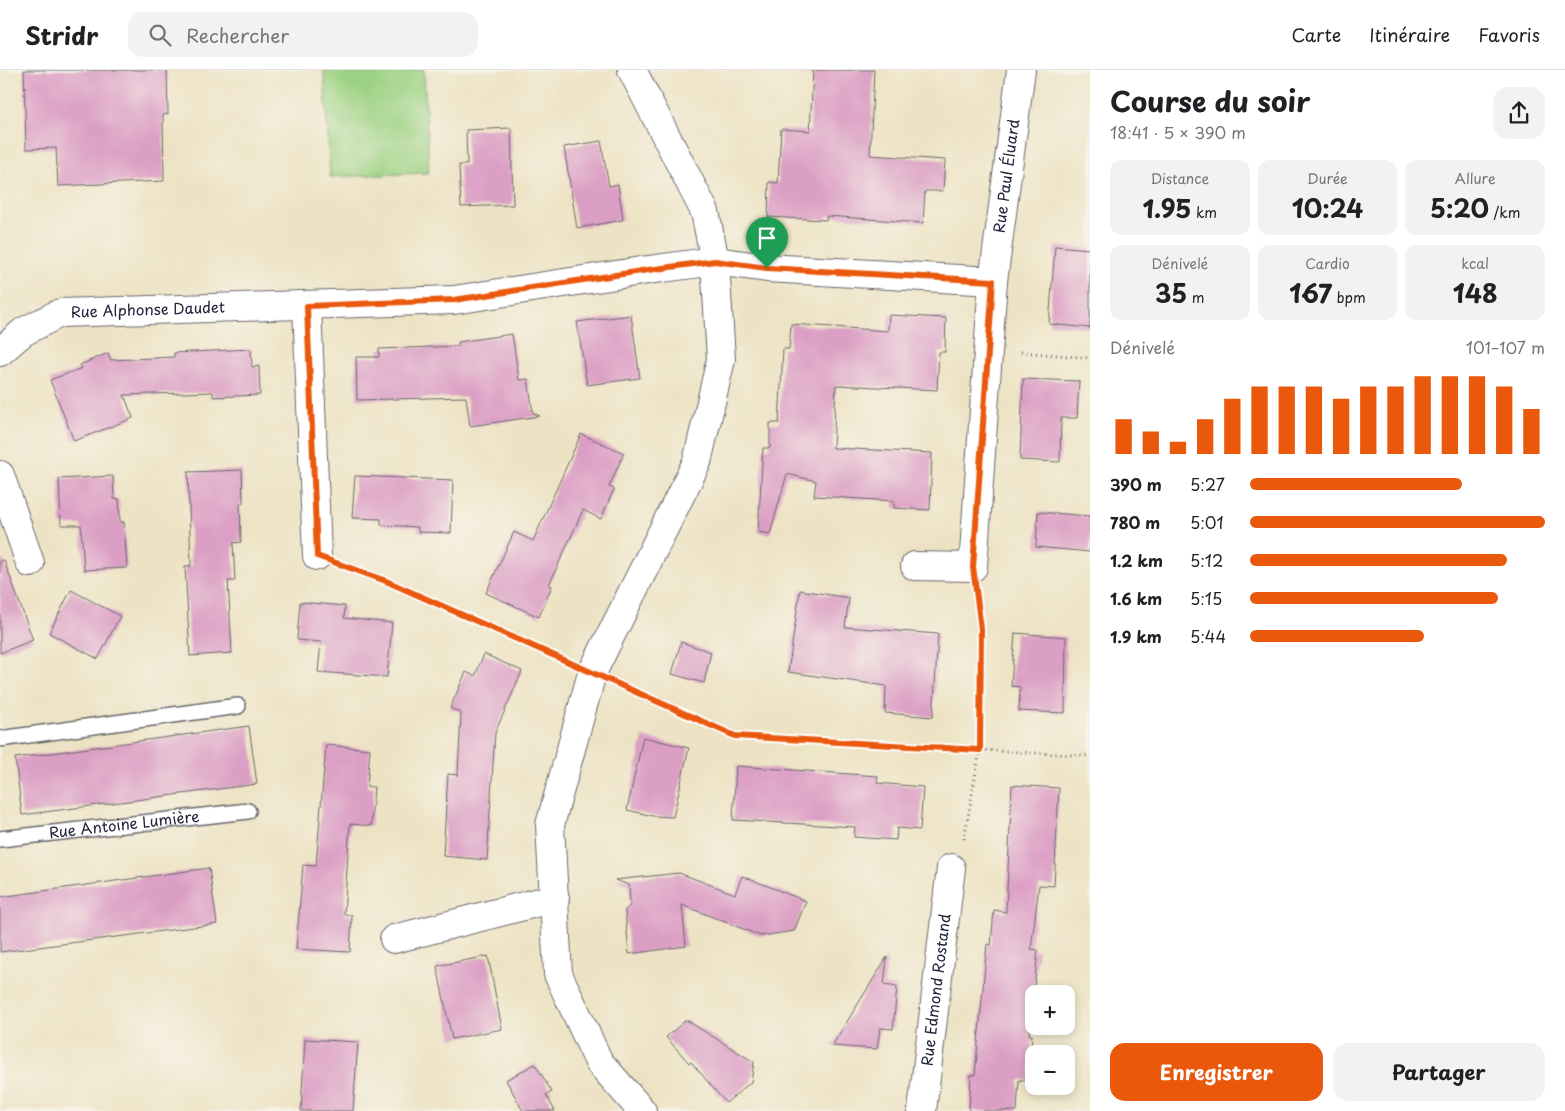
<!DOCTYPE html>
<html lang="fr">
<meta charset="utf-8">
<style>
:root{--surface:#fff;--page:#f2f2f2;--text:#202124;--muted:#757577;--line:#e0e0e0;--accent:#ea580c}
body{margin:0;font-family:"Playpen Sans",sans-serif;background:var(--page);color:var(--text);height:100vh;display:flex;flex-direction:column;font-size:19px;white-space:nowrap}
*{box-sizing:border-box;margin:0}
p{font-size:16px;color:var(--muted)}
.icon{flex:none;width:28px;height:28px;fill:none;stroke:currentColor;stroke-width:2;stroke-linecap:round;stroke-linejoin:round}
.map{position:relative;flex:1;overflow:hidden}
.sheet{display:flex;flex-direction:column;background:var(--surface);width:475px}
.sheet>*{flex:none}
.buttons{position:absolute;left:1025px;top:915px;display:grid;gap:10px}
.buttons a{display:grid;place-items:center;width:50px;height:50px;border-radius:10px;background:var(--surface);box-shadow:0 2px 8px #0003;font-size:25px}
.pin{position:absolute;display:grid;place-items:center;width:42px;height:42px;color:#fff;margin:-51px -21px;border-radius:50% 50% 50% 0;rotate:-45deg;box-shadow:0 0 5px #0007}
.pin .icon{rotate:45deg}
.round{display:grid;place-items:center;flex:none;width:52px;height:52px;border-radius:15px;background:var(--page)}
.summary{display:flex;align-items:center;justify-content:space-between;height:85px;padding:0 20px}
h1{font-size:28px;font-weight:700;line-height:38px}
.stats{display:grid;grid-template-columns:repeat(3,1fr);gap:8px;height:85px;padding:5px 20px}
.stats div{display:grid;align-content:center;border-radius:12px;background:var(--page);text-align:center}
.stats b{font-size:25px;font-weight:700}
.stats small{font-size:14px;font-weight:400}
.stats p{font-size:14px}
.chart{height:140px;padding:10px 20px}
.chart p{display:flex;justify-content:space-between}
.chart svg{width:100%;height:90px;margin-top:5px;stroke:var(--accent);stroke-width:6}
.cta{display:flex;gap:10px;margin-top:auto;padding:10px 20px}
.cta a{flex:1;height:58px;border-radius:15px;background:var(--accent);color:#fff;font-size:20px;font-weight:700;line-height:58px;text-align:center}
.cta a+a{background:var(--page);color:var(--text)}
ul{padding:0 20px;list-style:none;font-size:16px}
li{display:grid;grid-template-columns:80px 60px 1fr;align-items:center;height:38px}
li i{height:12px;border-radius:6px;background:var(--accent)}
header{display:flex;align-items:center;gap:30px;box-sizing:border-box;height:70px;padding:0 25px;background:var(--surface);border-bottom:1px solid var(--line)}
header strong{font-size:24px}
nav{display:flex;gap:28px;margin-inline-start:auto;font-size:18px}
.search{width:350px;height:45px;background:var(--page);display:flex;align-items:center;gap:12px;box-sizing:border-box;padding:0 18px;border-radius:15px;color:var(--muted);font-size:19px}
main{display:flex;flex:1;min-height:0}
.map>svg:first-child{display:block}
.green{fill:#9bd182;stroke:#5e7a5e}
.building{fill:#db9ec4}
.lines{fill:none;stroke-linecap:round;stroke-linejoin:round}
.lane-casing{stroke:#69666b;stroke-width:18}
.street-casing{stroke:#69666b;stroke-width:30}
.path{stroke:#69666b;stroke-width:3;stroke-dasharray:1 4;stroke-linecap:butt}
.lane{stroke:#fff;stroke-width:15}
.street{stroke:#fff;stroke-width:28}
.route-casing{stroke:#fff;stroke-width:10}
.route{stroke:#ea580c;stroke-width:6}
.labels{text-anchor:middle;stroke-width:4;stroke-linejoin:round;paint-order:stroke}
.street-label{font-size:15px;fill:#22223b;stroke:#f7f3e8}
</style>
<header>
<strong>Stridr</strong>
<div class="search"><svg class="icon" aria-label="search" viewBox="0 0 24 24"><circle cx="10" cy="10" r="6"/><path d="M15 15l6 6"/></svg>Rechercher</div>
<nav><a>Carte</a><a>Itinéraire</a><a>Favoris</a></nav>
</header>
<main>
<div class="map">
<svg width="1090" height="1041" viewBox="0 0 1090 1041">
<rect width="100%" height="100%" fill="#f7f3e8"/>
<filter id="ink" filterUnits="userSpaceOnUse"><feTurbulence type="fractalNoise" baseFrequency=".02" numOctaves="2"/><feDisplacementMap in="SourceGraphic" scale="10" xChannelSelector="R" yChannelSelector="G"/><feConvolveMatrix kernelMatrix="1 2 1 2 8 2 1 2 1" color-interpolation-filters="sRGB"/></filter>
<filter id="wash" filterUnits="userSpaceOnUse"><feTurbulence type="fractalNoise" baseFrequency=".0096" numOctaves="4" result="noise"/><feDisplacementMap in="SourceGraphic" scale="20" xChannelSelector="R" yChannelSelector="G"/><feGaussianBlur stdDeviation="1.12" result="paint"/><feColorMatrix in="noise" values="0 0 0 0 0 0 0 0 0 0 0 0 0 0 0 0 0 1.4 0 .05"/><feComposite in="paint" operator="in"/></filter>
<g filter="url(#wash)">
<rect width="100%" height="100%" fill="#ede3c4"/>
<path class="green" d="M 324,0 L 424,0 L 429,103 L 330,107 Z"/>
<g id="blocks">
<path class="building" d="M 24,0 L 167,0 L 168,44 L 163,45 L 164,111 L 58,116 L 56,78 L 26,79 Z
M 813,0 L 874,0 L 870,85 L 945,90 L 943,121 L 925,121 L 923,153 L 827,146 L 826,150 L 768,147 L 769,112 L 778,113 L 781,59 L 810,61 Z
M 511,58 L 513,135 L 461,137 L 459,95 L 467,95 L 466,60 Z
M 601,71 L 609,116 L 618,114 L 623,150 L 577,158 L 564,77 Z
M 1055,176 L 1090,179 L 1090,258 L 1049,254 Z
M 631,245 L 640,308 L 587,315 L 577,252 Z
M 889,245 L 946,248 L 945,282 L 939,282 L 937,320 L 836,315 L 833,378 L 932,383 L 930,440 L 894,438 L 894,431 L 814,426 L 816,411 L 787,404 L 770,464 L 758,462 L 763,378 L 770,378 L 770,353 L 779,353 L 783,279 L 789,279 L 791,254 L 888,261 Z
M 512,264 L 519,310 L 528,309 L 533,343 L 540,346 L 470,356 L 466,327 L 357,330 L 356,287 L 379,287 L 379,279 L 459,276 L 458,272 Z
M 251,279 L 252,297 L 259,296 L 260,325 L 213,327 L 213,322 L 124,325 L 133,348 L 74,371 L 50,310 L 82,298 L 80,295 L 108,283 L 111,290 L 174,287 L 174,283 Z
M 1023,309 L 1079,311 L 1077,348 L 1061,348 L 1060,392 L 1020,390 Z
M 581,364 L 624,383 L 609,417 L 614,419 L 601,449 L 583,440 L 549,515 L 552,516 L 539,547 L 486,523 L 514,462 L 533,471 Z
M 242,400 L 243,433 L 240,433 L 241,472 L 233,473 L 235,511 L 228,511 L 232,583 L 190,586 L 185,496 L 191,496 L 188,402 Z
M 113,406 L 114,429 L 119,429 L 120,452 L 124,452 L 127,498 L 84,500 L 81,455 L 61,455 L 59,409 Z
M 355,406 L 453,410 L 451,463 L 418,462 L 418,457 L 381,455 L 381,449 L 352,448 Z
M 1038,442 L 1090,446 L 1090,482 L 1036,477 Z
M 4,490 L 33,570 L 0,583 L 0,491 Z
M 71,520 L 120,546 L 98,589 L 49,563 Z
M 800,520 L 849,528 L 845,557 L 938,564 L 933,647 L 885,643 L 886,616 L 788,602 Z
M 300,532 L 345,536 L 344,548 L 392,553 L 387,607 L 318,602 L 321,572 L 297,570 Z
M 1015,563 L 1066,567 L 1065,643 L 1019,641 L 1020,617 L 1011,616 Z
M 681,572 L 711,582 L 704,613 L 672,604 Z
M 484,584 L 522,601 L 495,663 L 487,790 L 443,786 L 448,704 L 458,705 L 461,643 L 450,638 L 466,602 L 475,606 Z
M 249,656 L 257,714 L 22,745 L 15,688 Z
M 643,667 L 689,678 L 673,747 L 653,746 L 627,740 Z
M 326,675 L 370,679 L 367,717 L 374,717 L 371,756 L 350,754 L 344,844 L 352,845 L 350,882 L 296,879 L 303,795 L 316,796 Z
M 736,696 L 878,706 L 877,713 L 923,717 L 920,760 L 897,758 L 896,770 L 854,767 L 855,757 L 733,750 Z
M 1012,715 L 1059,718 L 1054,816 L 1039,815 L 1031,879 L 1038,880 L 1029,965 L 1032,965 L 1029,1010 L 1019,1010 L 1017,1041 L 969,1041 L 971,1005 L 975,1005 L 987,874 L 991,875 L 994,840 L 1006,842 Z
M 209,798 L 217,854 L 0,882 L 0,827 Z
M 679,803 L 735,824 L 742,806 L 806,831 L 794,861 L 761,866 L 682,835 L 686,876 L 629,884 L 625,840 L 630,836 L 629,815 L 615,810 Z
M 488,886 L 502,959 L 452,969 L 437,896 Z
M 887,887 L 884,915 L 897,917 L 893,959 L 880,958 L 877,979 L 832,976 Z
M 686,950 L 754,992 L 751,1012 L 726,1033 L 691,992 L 689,993 L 666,967 Z
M 305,969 L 358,972 L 353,1041 L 301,1041 Z
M 535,994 L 552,1022 L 546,1025 L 555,1041 L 523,1041 L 506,1010 Z"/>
</g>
</g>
<g filter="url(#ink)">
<use href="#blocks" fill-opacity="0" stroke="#69666b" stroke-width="1"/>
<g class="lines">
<g class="lane-casing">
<g id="lane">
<path d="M 0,669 L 238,636"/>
<path id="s1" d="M 0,769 L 248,741"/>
</g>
</g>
<g class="street-casing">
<g id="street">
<path d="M 632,0 L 705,142 L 715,191 L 721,289 L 697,392 L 592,603 L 550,755 L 558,904 L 599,992 L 642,1041"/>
<path d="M 307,235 L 317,486"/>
<path id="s2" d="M 0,282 L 23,262 L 60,243 L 454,230 L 648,200 L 715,191 L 767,198 L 993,211 L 1021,0"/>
<path d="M 0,405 L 30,493"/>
<path d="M 915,496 L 973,497 L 993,211"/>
<path d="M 394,869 L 555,828"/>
<path id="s3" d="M 922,1041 L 951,798"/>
</g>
</g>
<path class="path" d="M 1021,282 L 1090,288
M 346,497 L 387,511 L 563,590
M 622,615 L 735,666 L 1090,686
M 964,769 L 980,680 L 981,559 L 977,530"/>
<use href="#lane" class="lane"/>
<use href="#street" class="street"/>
</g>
</g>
<g class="lines" filter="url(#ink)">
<g class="route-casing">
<path id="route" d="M 715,191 L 767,198 L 993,211 L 973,497 L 981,559 L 980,680 L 735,666 L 386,511 L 317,486 L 307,236 L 454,230 L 648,200 Z"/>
</g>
<use href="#route" class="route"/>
</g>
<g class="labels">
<g class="street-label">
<text dy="5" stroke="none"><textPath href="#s2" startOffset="1115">Rue Paul Éluard</textPath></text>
<text dy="5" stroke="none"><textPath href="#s2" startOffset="160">Rue Alphonse Daudet</textPath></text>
<text dy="5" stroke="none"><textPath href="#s1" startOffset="125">Rue Antoine Lumière</textPath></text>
<text dy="5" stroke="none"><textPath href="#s3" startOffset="122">Rue Edmond Rostand</textPath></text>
</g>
</g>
</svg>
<div class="buttons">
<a>+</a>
<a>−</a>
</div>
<div class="pin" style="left:767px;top:198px;background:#1e9e55"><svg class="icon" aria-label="arrive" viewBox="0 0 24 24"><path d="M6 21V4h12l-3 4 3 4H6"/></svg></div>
</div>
<section class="sheet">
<div class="summary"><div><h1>Course du soir</h1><p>18:41 · 5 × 390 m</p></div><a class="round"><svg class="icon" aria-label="share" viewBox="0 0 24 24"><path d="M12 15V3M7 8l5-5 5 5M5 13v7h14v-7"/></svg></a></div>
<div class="stats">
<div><p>Distance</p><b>1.95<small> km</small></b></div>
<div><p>Durée</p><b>10:24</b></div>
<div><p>Allure</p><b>5:20<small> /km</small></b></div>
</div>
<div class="stats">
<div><p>Dénivelé</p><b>35<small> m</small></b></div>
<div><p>Cardio</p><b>167<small> bpm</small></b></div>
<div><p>kcal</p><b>148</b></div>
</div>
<div class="chart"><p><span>Dénivelé</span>101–107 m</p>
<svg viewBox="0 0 160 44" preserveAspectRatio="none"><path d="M5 44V27M15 44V33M25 44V38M35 44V27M45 44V17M55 44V11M65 44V11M75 44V11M85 44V17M95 44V11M105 44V11M115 44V6M125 44V6M135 44V6M145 44V11M155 44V22"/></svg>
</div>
<ul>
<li><b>390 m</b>5:27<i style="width:72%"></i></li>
<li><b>780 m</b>5:01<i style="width:100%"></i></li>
<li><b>1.2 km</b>5:12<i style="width:87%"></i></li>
<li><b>1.6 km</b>5:15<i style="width:84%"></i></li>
<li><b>1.9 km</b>5:44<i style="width:59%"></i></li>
</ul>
<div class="cta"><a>Enregistrer</a><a>Partager</a></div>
</section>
</main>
